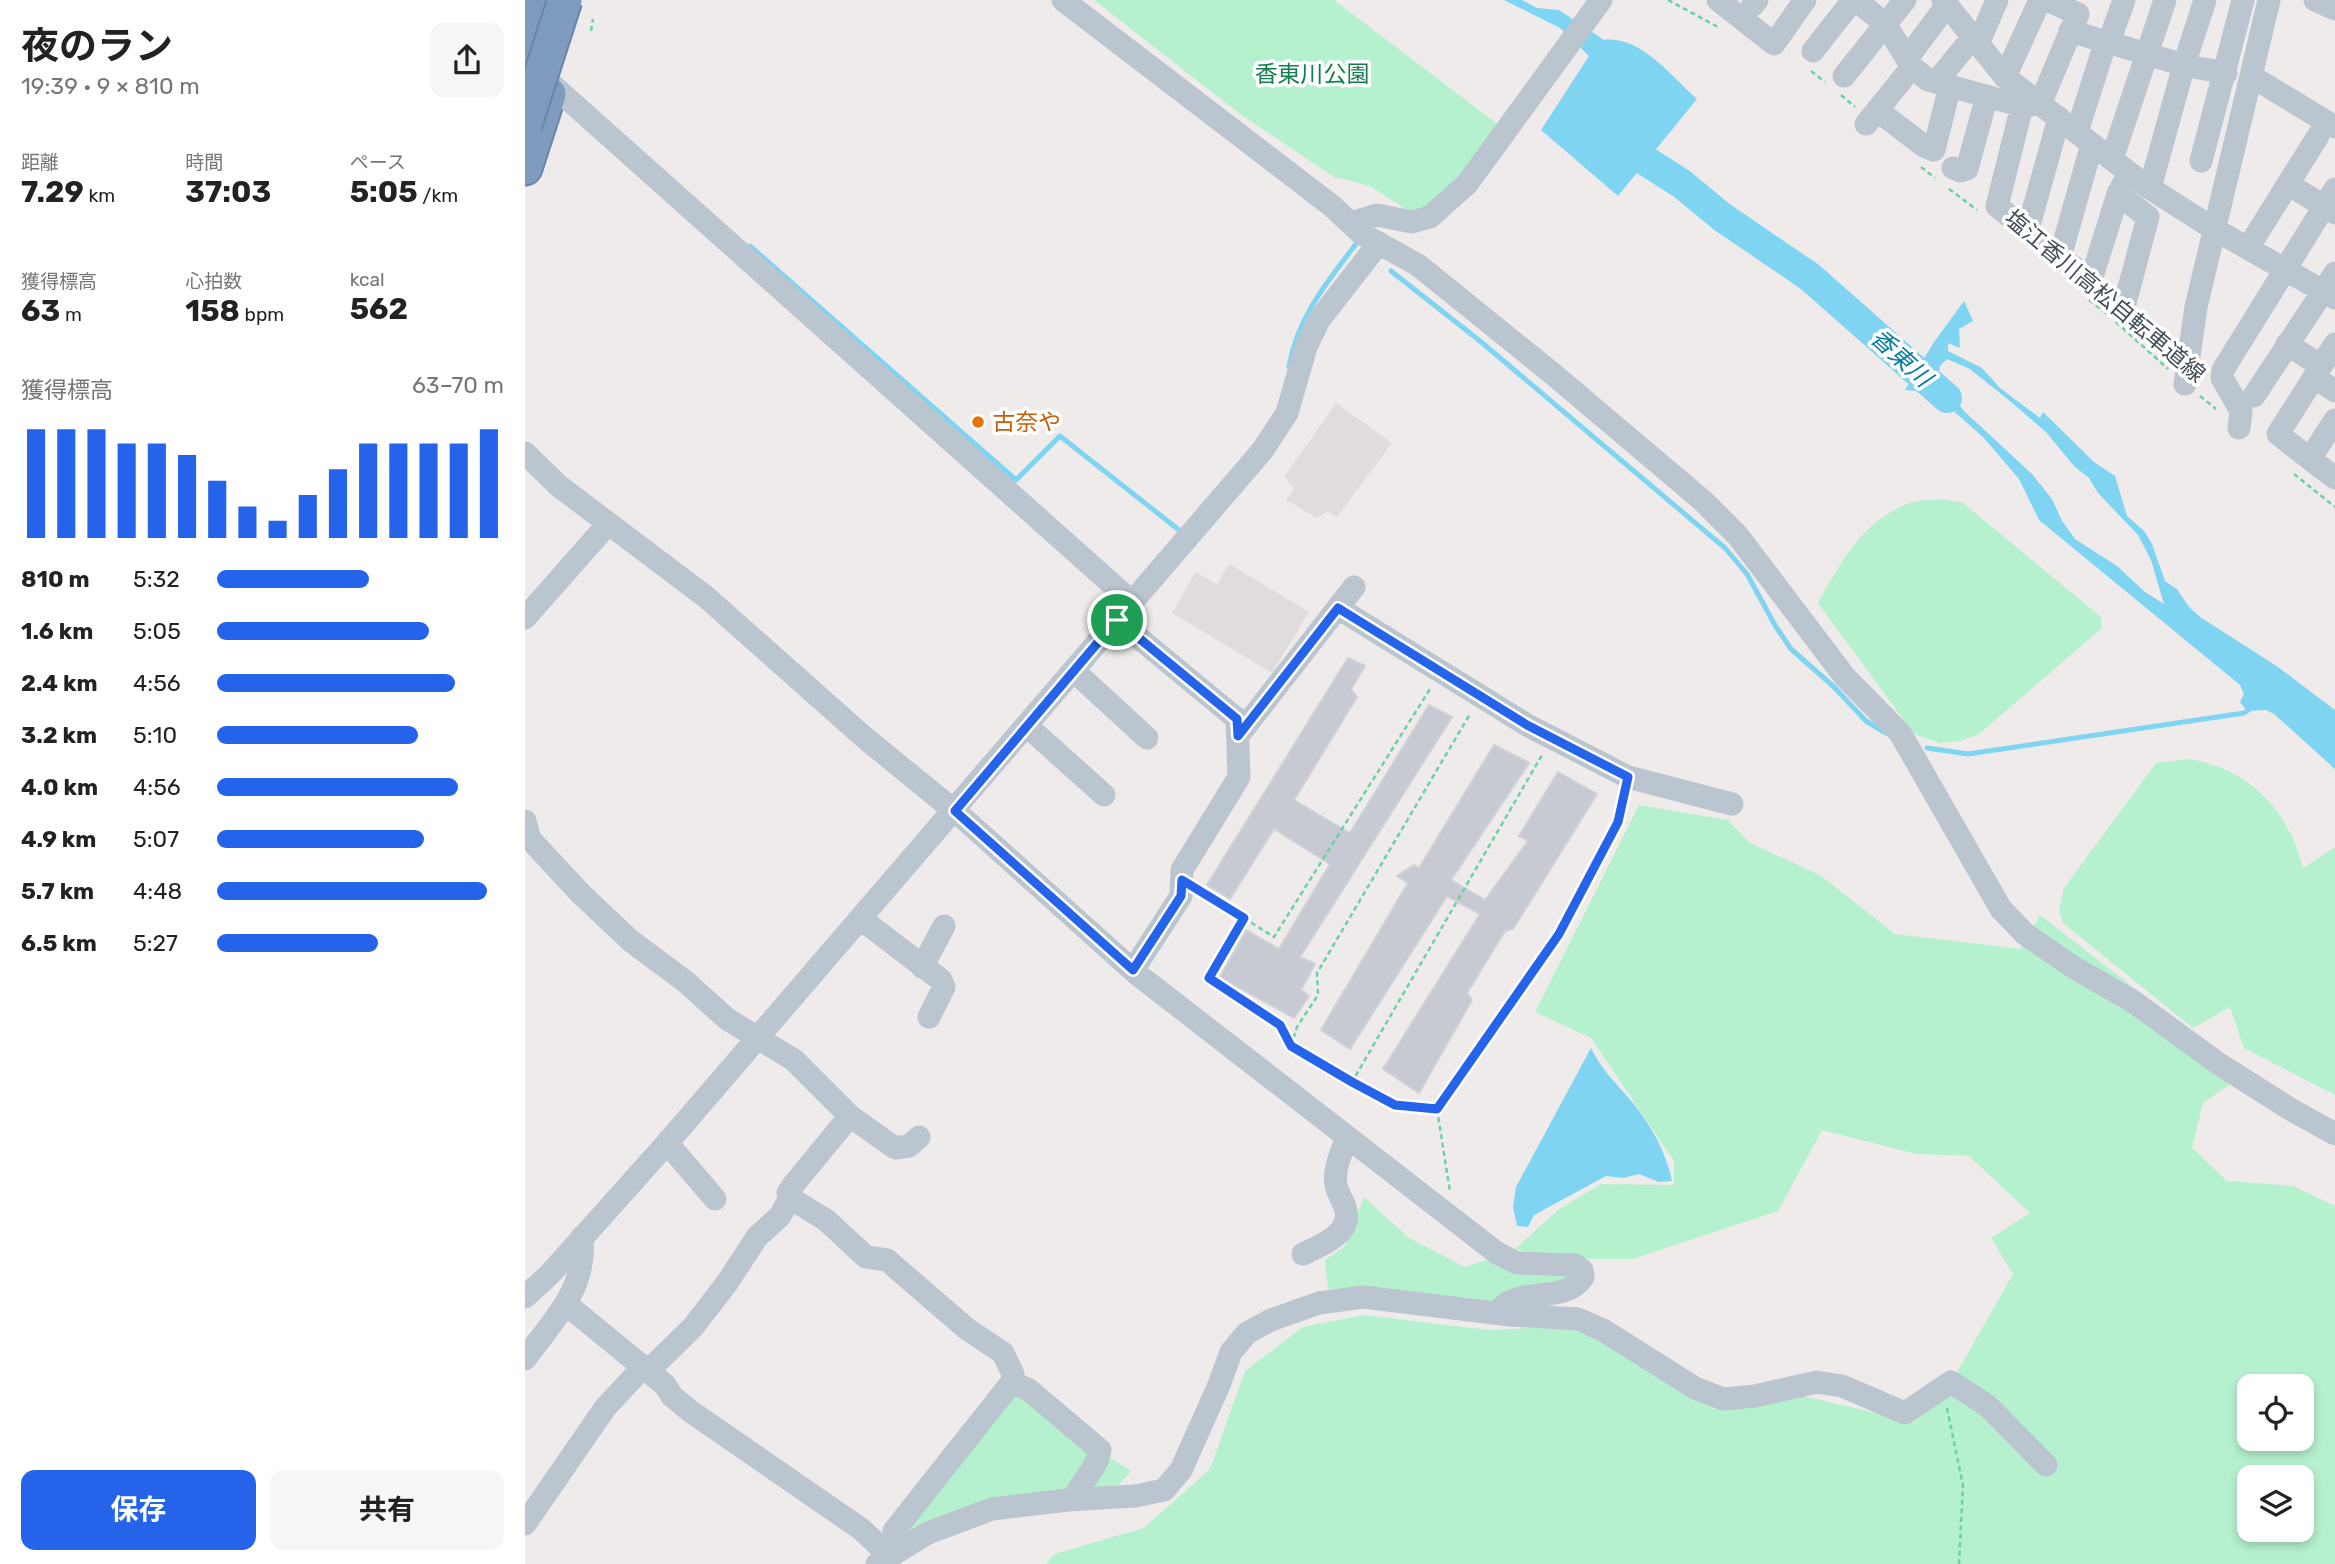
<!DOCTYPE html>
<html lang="ja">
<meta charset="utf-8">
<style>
:root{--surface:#fff;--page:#f6f6f6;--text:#222;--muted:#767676;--accent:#2563eb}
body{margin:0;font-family:Rubik,"Noto Sans JP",sans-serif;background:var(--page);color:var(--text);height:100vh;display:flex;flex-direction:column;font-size:26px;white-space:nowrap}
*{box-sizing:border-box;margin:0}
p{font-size:23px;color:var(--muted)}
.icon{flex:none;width:38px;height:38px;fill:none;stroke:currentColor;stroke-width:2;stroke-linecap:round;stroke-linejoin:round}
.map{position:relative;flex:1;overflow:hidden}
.drawer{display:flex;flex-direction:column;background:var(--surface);width:525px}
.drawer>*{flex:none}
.buttons{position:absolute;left:1712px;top:1374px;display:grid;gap:14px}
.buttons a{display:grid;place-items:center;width:77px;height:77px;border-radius:14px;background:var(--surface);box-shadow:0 4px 10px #0003;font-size:35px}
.pin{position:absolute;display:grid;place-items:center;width:60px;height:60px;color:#fff;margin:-30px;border:4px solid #fff;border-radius:50%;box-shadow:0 2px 7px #0007}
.round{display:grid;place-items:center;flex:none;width:74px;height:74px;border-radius:14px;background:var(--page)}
.overview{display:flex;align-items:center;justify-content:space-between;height:119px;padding:0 21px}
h1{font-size:38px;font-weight:700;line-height:52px}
.stats{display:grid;grid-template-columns:repeat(3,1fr);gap:10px;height:119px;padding:7px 21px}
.stats div{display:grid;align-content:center}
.stats b{font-size:30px;font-weight:700}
.stats small{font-size:19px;font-weight:400}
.stats p{font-size:19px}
.chart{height:196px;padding:14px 21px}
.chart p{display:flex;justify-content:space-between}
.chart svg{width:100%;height:126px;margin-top:7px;stroke:var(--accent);stroke-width:6}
.button{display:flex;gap:14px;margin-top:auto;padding:14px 21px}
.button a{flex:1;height:80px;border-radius:14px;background:var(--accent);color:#fff;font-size:28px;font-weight:700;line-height:80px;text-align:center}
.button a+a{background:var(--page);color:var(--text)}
ul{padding:0 21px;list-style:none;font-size:23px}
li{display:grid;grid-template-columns:112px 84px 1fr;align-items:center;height:52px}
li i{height:18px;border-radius:9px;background:var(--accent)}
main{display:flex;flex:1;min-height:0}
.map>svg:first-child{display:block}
.education{fill:#e0dcdd}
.green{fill:#b5f1cf;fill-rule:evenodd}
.water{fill:#7fd4f1;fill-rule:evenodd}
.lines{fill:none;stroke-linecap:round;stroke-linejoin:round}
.stream{stroke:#7fd4f1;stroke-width:5}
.river{stroke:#7fd4f1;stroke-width:30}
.building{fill:#c7cad2;stroke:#cfd1d8;stroke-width:2}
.highway-casing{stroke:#6a86aa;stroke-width:37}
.path{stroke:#6bd0a3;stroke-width:2.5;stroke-dasharray:5 3.5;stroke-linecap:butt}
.minor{stroke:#bbc5cf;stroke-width:23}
.highway{stroke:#7f9bbe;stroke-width:33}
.highway-bridge-casing{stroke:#6a86aa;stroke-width:37;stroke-linecap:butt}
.highway-bridge{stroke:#7f9bbe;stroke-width:33}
.route-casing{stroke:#fff;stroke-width:14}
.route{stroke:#2563eb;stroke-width:9}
.food-dot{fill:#e8710a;stroke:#fff;stroke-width:2.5}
.labels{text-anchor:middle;stroke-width:7;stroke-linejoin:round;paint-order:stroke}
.park-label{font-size:23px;fill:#117e4c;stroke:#fff}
.street-label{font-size:23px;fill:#434e5a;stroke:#fff}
.food-label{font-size:23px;fill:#c56008;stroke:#fff;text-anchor:start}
.water-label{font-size:24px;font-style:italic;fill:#057ba4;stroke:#fff}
</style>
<main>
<section class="drawer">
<div class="overview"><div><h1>夜のラン</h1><p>19:39 · 9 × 810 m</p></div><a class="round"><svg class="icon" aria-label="share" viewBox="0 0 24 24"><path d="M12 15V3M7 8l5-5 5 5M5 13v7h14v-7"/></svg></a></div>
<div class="stats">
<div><p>距離</p><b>7.29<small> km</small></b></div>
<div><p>時間</p><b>37:03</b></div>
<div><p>ペース</p><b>5:05<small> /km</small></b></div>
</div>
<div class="stats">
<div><p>獲得標高</p><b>63<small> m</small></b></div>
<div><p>心拍数</p><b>158<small> bpm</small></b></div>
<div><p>kcal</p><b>562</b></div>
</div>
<div class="chart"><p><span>獲得標高</span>63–70 m</p>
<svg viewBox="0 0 160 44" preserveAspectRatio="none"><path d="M5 44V6M15 44V6M25 44V6M35 44V11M45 44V11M55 44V15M65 44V24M75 44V33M85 44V38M95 44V29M105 44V20M115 44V11M125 44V11M135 44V11M145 44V11M155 44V6"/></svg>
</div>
<ul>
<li><b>810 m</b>5:32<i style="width:53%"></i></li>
<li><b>1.6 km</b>5:05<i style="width:74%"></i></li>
<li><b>2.4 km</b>4:56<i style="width:83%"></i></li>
<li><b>3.2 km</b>5:10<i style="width:70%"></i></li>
<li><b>4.0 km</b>4:56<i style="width:84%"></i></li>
<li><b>4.9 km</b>5:07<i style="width:72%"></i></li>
<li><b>5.7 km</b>4:48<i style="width:94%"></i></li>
<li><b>6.5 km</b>5:27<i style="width:56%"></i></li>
</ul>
<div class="button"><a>保存</a><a>共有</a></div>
</section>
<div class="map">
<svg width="1810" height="1564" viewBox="0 0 1810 1564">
<rect width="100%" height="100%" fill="#efebeb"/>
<path class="education" d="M 811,403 L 867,443 L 812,517 L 802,511 L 792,518 L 761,500 L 769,488 L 759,477 Z
M 704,564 L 784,612 L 747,673 L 647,613 L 671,572 L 692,584 Z"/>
<path class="green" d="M 569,0 L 809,0 L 975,126 L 928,190 L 888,214 L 845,186 L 809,177 L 715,114 Z
M 1415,499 L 1438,503 L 1576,617 L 1577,628 L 1454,734 L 1435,741 L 1415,743 L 1389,734 L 1293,603 C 1315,563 1337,522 1382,504 C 1392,500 1404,500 1415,499 Z
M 1665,759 C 1725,770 1763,809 1778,868 L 1810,847 L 1810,1095 L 1719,1048 L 1705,1007 L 1668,1028 L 1538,923 L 1534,910 L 1539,888 L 1631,763 Z
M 1114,805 L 1203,820 L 1225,843 L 1295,875 L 1370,934 L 1496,949 L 1515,915 L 1666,1032 L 1704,1085 L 1678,1103 L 1667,1148 L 1702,1181 L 1768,1186 L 1810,1206 L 1810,1564 L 521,1564 L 529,1554 L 619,1528 L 685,1469 L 720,1371 L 778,1327 L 839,1315 L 964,1330 L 1044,1326 L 1080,1341 L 1189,1409 L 1278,1396 L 1389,1422 L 1419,1395 L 1488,1274 L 1466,1238 L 1505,1213 L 1444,1156 L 1392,1154 L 1297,1130 L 1253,1211 L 1108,1259 L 1027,1259 L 990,1249 L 1033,1210 L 1076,1184 L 1149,1185 L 1149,1161 L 1066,1038 L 1010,1012 ZM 1724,1386 L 1776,1386 L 1776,1438 L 1724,1438 ZM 1724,1477 L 1776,1477 L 1776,1530 L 1724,1530 Z
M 839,1197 L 884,1238 L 940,1267 L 962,1260 L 1042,1273 L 1044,1281 L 963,1305 L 838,1287 L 803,1289 L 800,1260 L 820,1246 Z
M 486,1392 L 500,1392 L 559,1441 L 606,1471 L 588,1491 C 536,1489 482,1491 433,1511 C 416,1518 400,1528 384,1536 L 376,1531 Z"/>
<path class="water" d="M 979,0 L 997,0 L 1012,8 L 1034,10 L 1079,40 C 1115,35 1147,77 1172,99 L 1093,196 L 1016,130 L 1064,56 L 1035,28 Z
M 1439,301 L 1448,321 L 1434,329 L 1435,348 L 1423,343 L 1423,351 L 1457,368 L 1475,388 L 1515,418 L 1518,412 L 1569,462 L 1590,476 L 1602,516 L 1620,532 L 1627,544 L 1640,581 L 1652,589 L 1664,607 L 1675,617 L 1753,667 L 1810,710 L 1810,769 L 1749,714 L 1741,710 L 1722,711 L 1715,702 L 1719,694 L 1715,685 L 1514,520 L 1494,479 L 1458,437 L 1407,392 L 1380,390 L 1409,342 ZM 1422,359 L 1445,369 L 1486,402 L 1521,432 L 1549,466 L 1564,478 L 1573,493 L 1613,535 L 1626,560 L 1639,604 L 1620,592 L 1592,566 L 1550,539 L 1537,521 L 1527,499 L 1507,474 L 1440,412 L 1413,379 L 1415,366 Z
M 1066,1048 C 1075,1067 1087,1079 1101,1095 C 1122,1118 1141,1150 1147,1181 L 1134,1182 L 1114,1174 L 1098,1178 L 1081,1176 L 1009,1215 L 1003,1227 L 992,1226 L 988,1207 L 991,1187 Z"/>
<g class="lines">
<path class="stream" d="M 225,246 L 491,480 L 535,436 L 659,534
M 866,271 L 955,341 L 1200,548 L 1222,574 L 1251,627 L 1266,649 L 1308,686 L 1341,721 L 1361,733
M 764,367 C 772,318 802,282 831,244
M 1402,748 L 1443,754 L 1719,713 L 1726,708"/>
<path class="river" d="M 1087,143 L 1104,150 L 1157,184 L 1197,217 L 1285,277 L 1422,398"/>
</g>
<path class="building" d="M 823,658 L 840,666 L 826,689 L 832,697 L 769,800 L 811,825 L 825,833 L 904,705 L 927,717 L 775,957 L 790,964 L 776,990 L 784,996 L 769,1018 L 695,977 L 721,930 L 754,949 L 805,864 L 749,829 L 705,899 L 682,885 Z
M 969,745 L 1004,763 L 926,880 L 960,900 L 1003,841 L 994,836 L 1033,772 L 1072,794 L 988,929 L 980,931 L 942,993 L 947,1000 L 894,1093 L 858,1069 L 955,914 L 922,896 L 825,1049 L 796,1030 L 883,883 L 872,876 L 889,865 L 894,868 Z"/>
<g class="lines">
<g class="highway-casing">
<path id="highway" d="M 0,45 L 15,0
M 0,168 L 24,94"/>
</g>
<path class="path" d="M 1143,0 L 1193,27
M 66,31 L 68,19
M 1286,71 L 1300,82
M 1316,95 L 1330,107
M 1396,167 L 1410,178
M 1424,189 L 1452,210
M 1564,300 L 1583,315
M 1591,322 L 1643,369
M 1675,396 L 1691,409
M 1769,474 L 1810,507
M 677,892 L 719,918 L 684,978 L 756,1025 L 766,1046 L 827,1082 L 1017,755
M 719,918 L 749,937 L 905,689
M 766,1046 L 772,1027 L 793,995 L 792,973 L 945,714
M 827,1082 L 870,1105 L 912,1109 L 1034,934 L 1093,822 L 1099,795
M 912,1109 L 925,1192
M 1422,1408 L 1438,1486 L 1434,1564"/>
<path class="minor" d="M 538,0 L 807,206 L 837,234 L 893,265 L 1028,374 L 1177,500 L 1213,536 L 1320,677 L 1375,733 L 1476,909 L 1500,934 L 1548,967 L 1609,1002 L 1694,1064 L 1765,1109 L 1810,1134
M 1193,0 L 1249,44 L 1280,0
M 1331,0 L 1361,25 L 1387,67 L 1403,80 L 1497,106 L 1515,104 L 1553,14 L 1522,0
M 1418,0 L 1480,77 L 1620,185 L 1689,229 L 1810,298
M 1790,0 L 1810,9
M 1228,5 L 1232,0
M 1545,31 L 1659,65 L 1701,73
M 1584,42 L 1599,0
M 1453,44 L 1472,0
M 1288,51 L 1328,0
M 1383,57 L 1422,5
M 16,75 L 607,602
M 1319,76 L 1380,0
M 1726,76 L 1810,127
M 1480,77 L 1515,0
M 1411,82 L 1448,37
M 1497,106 L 1472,206 L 1535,257
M 1352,110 L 1399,146 L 1409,150 L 1425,86
M 1341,124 L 1387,67
M 1552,132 L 1581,41
M 1567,144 L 1535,257 L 1566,280 L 1593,194
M 1587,159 L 1640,0
M 1676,161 L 1718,0
M 1428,168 L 1435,171 L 1442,169 L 1462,96
M 1600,181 L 1593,194 L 1623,217 L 1600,303
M 1763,184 L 1810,213
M 1625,188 L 1659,65 L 1680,0
M 826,223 L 852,215 L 887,222 L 905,217 L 942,184 L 1076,0
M 1503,229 L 1534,118
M 1723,248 L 1793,136
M 1762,344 L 1796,366
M 1789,377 L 1810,391
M 1660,384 L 1671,307 L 1744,0
M 1729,396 L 1810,273
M 1810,420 L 1785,459 L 1810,478
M 1714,428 L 1716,411 L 1697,378 L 1698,370 L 1810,189
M 0,453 L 34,486 L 181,597 L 340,738 L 437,817 L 612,974 L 972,1253 L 992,1263 L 1050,1265 L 1057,1270 L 1058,1277 C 1042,1301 1008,1290 984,1302 C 980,1304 975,1310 971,1313
M 1785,459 L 1753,434 L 1810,344
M 813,608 L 1002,725 L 1103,777 L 1207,804
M 0,618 L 83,524
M 592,620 L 712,719 L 714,777 L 657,870 L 656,896 L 608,970
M 549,671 L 622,738
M 502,726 L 579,795
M 713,736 L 829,587
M 0,821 L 5,839 L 55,893 L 106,941 L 161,982 L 202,1019 L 269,1060 L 325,1116 L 269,1184 L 263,1193 L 265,1198 L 301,1220 L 341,1257 L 362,1260 L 442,1329 L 478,1353 L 488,1374 L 487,1382 L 369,1531 L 369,1554
M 336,919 L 416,980 L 419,987 L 404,1017
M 397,967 L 419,926
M 325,1116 L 370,1148 L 384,1146 L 394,1137
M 144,1140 L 149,1151 L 190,1199
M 778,1254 C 795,1246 826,1234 821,1211 C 819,1202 813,1194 811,1185 C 808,1169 817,1152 822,1137
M 0,1297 L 25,1274 L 143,1142 L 737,451 L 762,413 L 781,347 L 794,320 L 854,243
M 41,1304 L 140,1385 L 147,1396 L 165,1411 L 336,1529 L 365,1556
M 0,1359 C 29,1319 62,1289 57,1237
M 123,1371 L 168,1327 L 202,1283 L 232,1237 L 255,1216 L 265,1198
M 487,1382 L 504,1390 L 575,1450 C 573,1468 555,1482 549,1499
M 0,1524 L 80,1408 L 118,1367
M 352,1564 L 403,1533 L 467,1509 L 543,1500 L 610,1496 L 639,1490 L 656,1470 L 694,1385 L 706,1352 L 722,1333 L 746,1320 L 794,1303 L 838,1297 L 985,1315 L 1053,1319 L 1078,1330 L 1170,1388 L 1198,1399 L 1230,1396 L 1292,1382 L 1317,1386 L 1380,1413 L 1426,1382 L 1463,1406 L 1521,1465"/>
<use href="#highway" class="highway"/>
<g class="highway-bridge-casing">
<path id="highway-bridge" d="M 0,124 L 40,0"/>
</g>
<use href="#highway-bridge" class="highway-bridge"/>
</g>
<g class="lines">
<g class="route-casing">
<path id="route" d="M 813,608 L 1002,725 L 1103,777 L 1093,822 L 1034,934 L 912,1109 L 870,1105 L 827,1082 L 766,1046 L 755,1025 L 684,978 L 719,918 L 657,880 L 656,896 L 608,970 L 430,811 L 592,620 L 712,719 L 713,736 Z"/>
</g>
<use href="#route" class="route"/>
</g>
<circle class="food-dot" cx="453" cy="422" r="7"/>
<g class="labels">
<g class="park-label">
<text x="787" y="82">香東川公園</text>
</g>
<g class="street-label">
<text transform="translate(1580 296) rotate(40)" y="8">塩江香川高松自転車道線</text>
</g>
<g class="food-label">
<text x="467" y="430">古奈や</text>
</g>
<g class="water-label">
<text transform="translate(1376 358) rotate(42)" y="8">香東川</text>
</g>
</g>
</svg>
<div class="buttons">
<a><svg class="icon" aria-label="locate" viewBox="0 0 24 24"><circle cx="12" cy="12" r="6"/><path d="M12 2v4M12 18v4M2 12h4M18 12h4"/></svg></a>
<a><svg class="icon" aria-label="layers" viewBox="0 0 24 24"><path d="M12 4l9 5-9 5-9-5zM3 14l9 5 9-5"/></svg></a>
</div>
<div class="pin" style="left:592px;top:620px;background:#1e9e55"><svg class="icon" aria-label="arrive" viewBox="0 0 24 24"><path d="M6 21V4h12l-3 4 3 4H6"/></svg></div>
</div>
</main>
